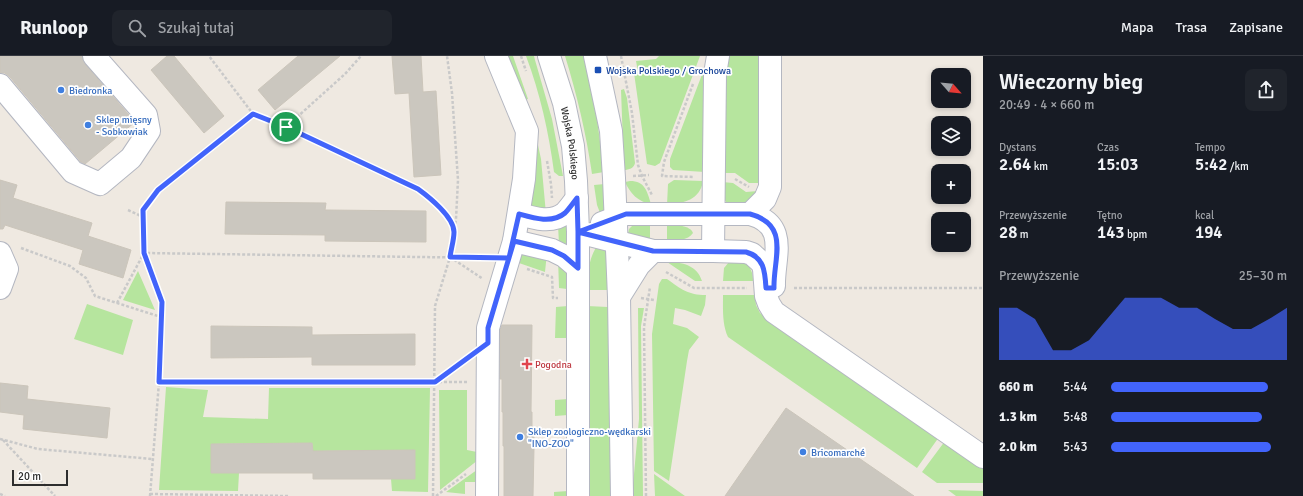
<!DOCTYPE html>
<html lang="pl">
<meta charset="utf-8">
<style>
:root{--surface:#171b24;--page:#20242c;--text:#f1f3f6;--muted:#9ea1a6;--line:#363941;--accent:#4264fb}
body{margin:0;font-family:Signika,sans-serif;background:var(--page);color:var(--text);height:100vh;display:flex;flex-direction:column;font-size:15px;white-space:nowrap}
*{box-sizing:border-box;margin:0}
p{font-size:13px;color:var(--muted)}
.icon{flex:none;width:22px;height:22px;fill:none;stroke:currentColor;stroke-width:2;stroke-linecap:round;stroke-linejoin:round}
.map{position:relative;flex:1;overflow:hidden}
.sheet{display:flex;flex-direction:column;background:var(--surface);width:320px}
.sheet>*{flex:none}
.needle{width:26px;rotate:117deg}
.fabs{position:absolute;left:931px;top:12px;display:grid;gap:8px}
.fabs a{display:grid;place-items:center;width:40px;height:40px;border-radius:8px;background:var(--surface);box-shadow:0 2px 6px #0003;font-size:20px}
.scale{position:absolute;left:12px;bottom:10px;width:56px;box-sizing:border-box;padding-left:4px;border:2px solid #2e2e2e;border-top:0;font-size:11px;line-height:14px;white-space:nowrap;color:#2e2e2e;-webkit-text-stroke:3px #fff;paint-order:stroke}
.pin{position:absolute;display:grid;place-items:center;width:34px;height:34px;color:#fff;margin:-17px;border:2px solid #fff;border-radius:50%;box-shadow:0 1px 4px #0007}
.round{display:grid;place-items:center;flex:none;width:42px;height:42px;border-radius:8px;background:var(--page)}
.headline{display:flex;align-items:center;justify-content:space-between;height:68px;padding:0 16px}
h1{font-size:22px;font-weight:600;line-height:30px}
.figures{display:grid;grid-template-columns:repeat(3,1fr);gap:6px;height:68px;padding:4px 16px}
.figures div{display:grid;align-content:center}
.figures b{font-size:17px;font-weight:600}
.figures small{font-size:11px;font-weight:400}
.figures p{font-size:11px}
.chart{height:112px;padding:8px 16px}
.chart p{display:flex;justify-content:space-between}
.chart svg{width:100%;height:72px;margin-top:4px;fill:var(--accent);opacity:.7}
ul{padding:0 16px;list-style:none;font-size:13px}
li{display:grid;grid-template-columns:64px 48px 1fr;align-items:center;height:30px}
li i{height:10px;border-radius:5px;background:var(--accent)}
header{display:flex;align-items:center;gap:24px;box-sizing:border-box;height:56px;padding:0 20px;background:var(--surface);border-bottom:1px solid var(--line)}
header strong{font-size:19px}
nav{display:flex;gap:22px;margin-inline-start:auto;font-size:14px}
.search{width:280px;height:36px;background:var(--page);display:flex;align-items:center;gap:10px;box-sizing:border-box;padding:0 14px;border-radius:8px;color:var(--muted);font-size:15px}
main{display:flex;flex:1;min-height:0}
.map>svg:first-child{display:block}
.green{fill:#b6e59e}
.building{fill:#cbc7bf;stroke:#cbc5ba}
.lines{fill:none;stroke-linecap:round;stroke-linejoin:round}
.minor-casing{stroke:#b4b7c1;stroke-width:24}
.path{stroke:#c9c9c9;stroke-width:2.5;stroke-dasharray:3 2;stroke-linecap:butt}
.minor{stroke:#fff;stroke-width:22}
.route-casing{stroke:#fff;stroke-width:8}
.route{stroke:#4264fb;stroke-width:5}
.transit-dot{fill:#1a4fb4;stroke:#fff;stroke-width:1.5}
.shop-dot{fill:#3f7fe0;stroke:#fff;stroke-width:1.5}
.health-dot{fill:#e0444e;stroke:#fff;stroke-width:1.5}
.labels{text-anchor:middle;stroke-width:3.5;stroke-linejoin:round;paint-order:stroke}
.transit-label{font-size:10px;fill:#164399;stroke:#fff;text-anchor:start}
.shop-label{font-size:10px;fill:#366cbe;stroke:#fff;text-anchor:start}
.street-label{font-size:10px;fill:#2e2e2e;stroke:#fff}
.health-label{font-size:10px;fill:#be3a42;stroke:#fff;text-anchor:start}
</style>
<header>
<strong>Runloop</strong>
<div class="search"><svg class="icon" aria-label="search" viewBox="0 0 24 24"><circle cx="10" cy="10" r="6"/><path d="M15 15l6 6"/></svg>Szukaj tutaj</div>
<nav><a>Mapa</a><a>Trasa</a><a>Zapisane</a></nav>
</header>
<main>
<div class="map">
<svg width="983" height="440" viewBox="0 0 983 440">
<rect width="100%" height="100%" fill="#efe9e1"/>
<path class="green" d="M 507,0 L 513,0 L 528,43 L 525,44 Z
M 526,0 L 534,0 L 535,4 L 552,63 L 563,120 L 559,120 L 554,116 C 549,77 540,37 526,0 Z
M 565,0 L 585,0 L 595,48 L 604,116 L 592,118 C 586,77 577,39 565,0 Z
M 659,0 L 700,0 L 660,107 L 655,110 L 647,108 L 634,17 L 638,16 L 636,5 L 656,3 Z
M 709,0 L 705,116 L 673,114 L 670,111 L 670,103 Z
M 728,0 L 762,0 L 761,127 L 749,127 L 735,117 L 722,117 L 722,42 Z
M 624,33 L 627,42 L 635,107 C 634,112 629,114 624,114 L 621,34 Z
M 533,66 L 541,103 L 546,158 L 537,156 L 532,150 L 530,144 Z
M 674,124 L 703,125 C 700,144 684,147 667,149 L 668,128 Z
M 630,125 C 645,125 647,135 651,148 C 638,146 630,137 625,126 Z
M 722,126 L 733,127 L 746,136 L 758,135 L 746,148 L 727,147 L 723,142 Z
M 605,128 L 606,157 L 602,162 L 597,149 L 594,129 Z
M 567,164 L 566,192 L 559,188 L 558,169 Z
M 633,169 L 650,169 L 650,185 L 628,178 L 629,173 Z
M 667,169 C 676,169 690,169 693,177 C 688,185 676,184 667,185 Z
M 599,187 L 607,191 L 608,234 L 587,234 C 588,217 588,202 599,187 Z
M 547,197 L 545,216 L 519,207 L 519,201 L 524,198 Z
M 558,202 C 568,214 568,216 567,233 L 559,232 Z
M 667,206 C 682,206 697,209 702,225 L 695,225 Z
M 729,206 L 745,206 C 751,212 753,217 753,225 L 723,225 L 724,212 Z
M 138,215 L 155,254 L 123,244 Z
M 662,223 L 667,223 C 681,233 688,239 706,239 L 705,249 L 701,260 L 685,254 L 675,252 L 673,268 L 687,272 L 699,281 L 689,294 L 687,305 L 669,425 L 654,415 L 652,278 L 659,228 Z
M 723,239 L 755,239 L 756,249 L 760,257 L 939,381 L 917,412 L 728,281 C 722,268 723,253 723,239 Z
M 87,248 L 133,264 L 123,299 L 74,283 Z
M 568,250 L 568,282 L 555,282 L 556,251 Z
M 587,250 L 608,251 L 611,440 L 588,440 Z
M 638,252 L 644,252 L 641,270 L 643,440 L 632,440 L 639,363 Z
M 166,331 L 208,334 L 203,361 L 268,363 L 269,332 L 430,332 L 428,436 L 392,435 L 391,423 L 415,423 L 415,394 L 313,395 L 312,387 L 212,388 L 212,416 L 239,417 L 238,435 L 159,434 Z
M 439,334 L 467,334 L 467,394 L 477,396 L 478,404 L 440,434 Z
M 568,343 L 568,359 L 555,360 L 555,344 Z
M 945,385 L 983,412 L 983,427 L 937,427 L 922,416 Z
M 481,411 L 481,426 L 465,426 L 465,438 L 446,436 Z
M 654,418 L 685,440 L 655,440 Z
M 948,434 L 983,435 L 983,440 L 956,440 Z
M 568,435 L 568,440 L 554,440 L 554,436 Z"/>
<path class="building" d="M 0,0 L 82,0 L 85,8 L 135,66 L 85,108 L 81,106 L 10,21 L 5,17 L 0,17 Z
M 167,0 L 174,0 L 224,60 L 204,77 L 151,14 Z
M 298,0 L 340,0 L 275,54 L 258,34 Z
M 392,0 L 421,0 L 423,36 L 436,35 L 441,119 L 414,121 L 409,37 L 395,38 Z
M 0,124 L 17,129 L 13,142 L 92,167 L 88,180 L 131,194 L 123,222 L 79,208 L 83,194 L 5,169 L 3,173 L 0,173 Z
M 226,146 L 326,147 L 325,154 L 426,155 L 426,186 L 325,185 L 325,179 L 225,178 Z
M 502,269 L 532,269 L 531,356 L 532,356 L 532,373 L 534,373 L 534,391 L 533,440 L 504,440 L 504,390 L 503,390 L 503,356 L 502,356 L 502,323 L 500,323 L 500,274 Z
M 211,270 L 312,271 L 312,279 L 415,278 L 415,309 L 312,309 L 312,301 L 211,302 Z
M 0,327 L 28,330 L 27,343 L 110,352 L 107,382 L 23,373 L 24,359 L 0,356 Z
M 786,352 L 914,440 L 725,440 Z
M 312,387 L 313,395 L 415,394 L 415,423 L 313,423 L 313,417 L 211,417 L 211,388 Z"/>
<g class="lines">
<g class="minor-casing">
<g id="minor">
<path id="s1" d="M 549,0 L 564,47 L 573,90 L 576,125 L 578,176 L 578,440"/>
<path d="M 595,0 L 611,75 L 614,122 L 619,241 L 622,440"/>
<path d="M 0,29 L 73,116 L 100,128 L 131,102 L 149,75 L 146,59 L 94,0"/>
<path d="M 519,158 C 533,162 552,168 565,157 C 569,153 573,147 577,142"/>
<path d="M 750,158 L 765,143 L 770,131 L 770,0"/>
<path d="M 602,167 L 626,158 L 750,158 C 790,169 773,202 774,230"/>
<path d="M 578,176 L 653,195 L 713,195 L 746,196 L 752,198 L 762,207 L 764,213 L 766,240 L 769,248 L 774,256 L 983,401"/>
<path d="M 514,185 L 552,194 L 564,200 L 578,212"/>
<path d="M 713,195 L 715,18 L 718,0"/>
<path d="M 0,197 L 7,213 L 0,232"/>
<path d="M 619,241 L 639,209 L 653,195"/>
<path d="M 487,440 L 488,272 L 514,185 L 524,123 L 527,75 L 496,0"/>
</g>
</g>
<path class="path" d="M 521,0 L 526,15
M 621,0 L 632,57 L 638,109 L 642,120 L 652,139
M 693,28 L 664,106 L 662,120 L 694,121
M 253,58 L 286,71 L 345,18 L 361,0
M 286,71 L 418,133 C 434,145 445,157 454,175
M 547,105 L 551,128 L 552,142
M 633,120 L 649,119
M 735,123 L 749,131
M 128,154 L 143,161
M 21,192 L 70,210 L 86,222 L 95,240 L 161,261
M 450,201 L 483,223
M 527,213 L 552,221 L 553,242 L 558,242
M 666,216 L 694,232 L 747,232
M 794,232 L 983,232
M 641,242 L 654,244
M 117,247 L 144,197 L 489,202
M 159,326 L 468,326
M 435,326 L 468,301
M 0,383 L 38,393 L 152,403
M 3,384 L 55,440
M 0,438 L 5,440
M 150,438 L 288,440
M 150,440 L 159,326 L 162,246 L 144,197 L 143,154 L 157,134 L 253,58 L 209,0
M 433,440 L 435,250 L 450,201 L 456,163 L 458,124 L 452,37 L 447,0
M 436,440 L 466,418
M 646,440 L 644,271 L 650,231"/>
<use href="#minor" class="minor"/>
</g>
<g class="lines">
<g class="route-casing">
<path id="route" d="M 286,71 L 253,58 L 158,134 L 143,154 L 144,197 L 162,246 L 159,326 L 435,326 L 488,287 L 488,272 L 514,185 L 552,194 L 564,200 L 578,212 L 578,176 L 653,195 L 746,196 C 764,201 765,215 766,232 L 774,232 C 773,203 791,169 750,158 L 626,158 L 578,176 L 577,142 C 573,147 569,153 565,157 C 552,168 533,162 519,158 L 509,202 L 450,201 C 451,193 454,184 454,176 C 454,161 429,141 418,133 L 286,71"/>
</g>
<use href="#route" class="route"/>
</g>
<rect class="transit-dot" x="594" y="10" width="8" height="8" rx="2"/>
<g class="shop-dot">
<circle cx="61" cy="34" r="4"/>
<circle cx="88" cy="69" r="4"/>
<circle cx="520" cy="381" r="4"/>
<circle cx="803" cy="396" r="4"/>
</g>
<path class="health-dot" d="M525 302h4v4h4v4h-4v4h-4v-4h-4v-4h4z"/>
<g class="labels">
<g class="transit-label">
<text x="606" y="18">Wojska Polskiego / Grochowa</text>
</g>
<g class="shop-label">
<text x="69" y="38">Biedronka</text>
<text x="96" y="67">Sklep mięsny<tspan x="96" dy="12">- Sobkowiak</tspan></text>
<text x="528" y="379">Sklep zoologiczno-wędkarski<tspan x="528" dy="12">"INO-ZOO"</tspan></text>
<text x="811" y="400">Bricomarché</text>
</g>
<g class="street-label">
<text dy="4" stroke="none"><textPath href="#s1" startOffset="90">Wojska Polskiego</textPath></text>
</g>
<g class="health-label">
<text x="535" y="312">Pogodna</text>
</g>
</g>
</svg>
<div class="fabs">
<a><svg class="needle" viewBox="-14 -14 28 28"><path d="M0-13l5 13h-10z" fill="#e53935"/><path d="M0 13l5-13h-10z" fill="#9ea1a6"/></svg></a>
<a><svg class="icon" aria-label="layers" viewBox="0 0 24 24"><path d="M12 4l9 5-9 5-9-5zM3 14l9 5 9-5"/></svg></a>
<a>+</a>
<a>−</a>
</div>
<div class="scale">20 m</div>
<div class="pin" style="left:286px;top:71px;background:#1e9e55"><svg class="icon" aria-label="arrive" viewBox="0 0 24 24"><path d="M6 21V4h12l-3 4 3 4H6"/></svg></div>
</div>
<section class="sheet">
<div class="headline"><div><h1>Wieczorny bieg</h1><p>20:49 · 4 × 660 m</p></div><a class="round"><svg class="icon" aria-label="share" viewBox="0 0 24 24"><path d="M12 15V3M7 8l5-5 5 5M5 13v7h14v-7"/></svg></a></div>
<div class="figures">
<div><p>Dystans</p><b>2.64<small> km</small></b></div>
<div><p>Czas</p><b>15:03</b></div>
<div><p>Tempo</p><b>5:42<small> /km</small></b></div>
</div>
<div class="figures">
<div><p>Przewyższenie</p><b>28<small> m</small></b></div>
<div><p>Tętno</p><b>143<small> bpm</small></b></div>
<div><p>kcal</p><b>194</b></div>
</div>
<div class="chart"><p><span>Przewyższenie</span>25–30 m</p>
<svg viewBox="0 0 160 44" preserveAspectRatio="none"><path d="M0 44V12L10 12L20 19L30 38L40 38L50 32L60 19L70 6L80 6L90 6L100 12L110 12L120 19L130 25L140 25L150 19L160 12V44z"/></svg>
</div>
<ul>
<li><b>660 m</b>5:44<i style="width:89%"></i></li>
<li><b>1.3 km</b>5:48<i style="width:86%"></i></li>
<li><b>2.0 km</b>5:43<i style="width:91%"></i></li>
</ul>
</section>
</main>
